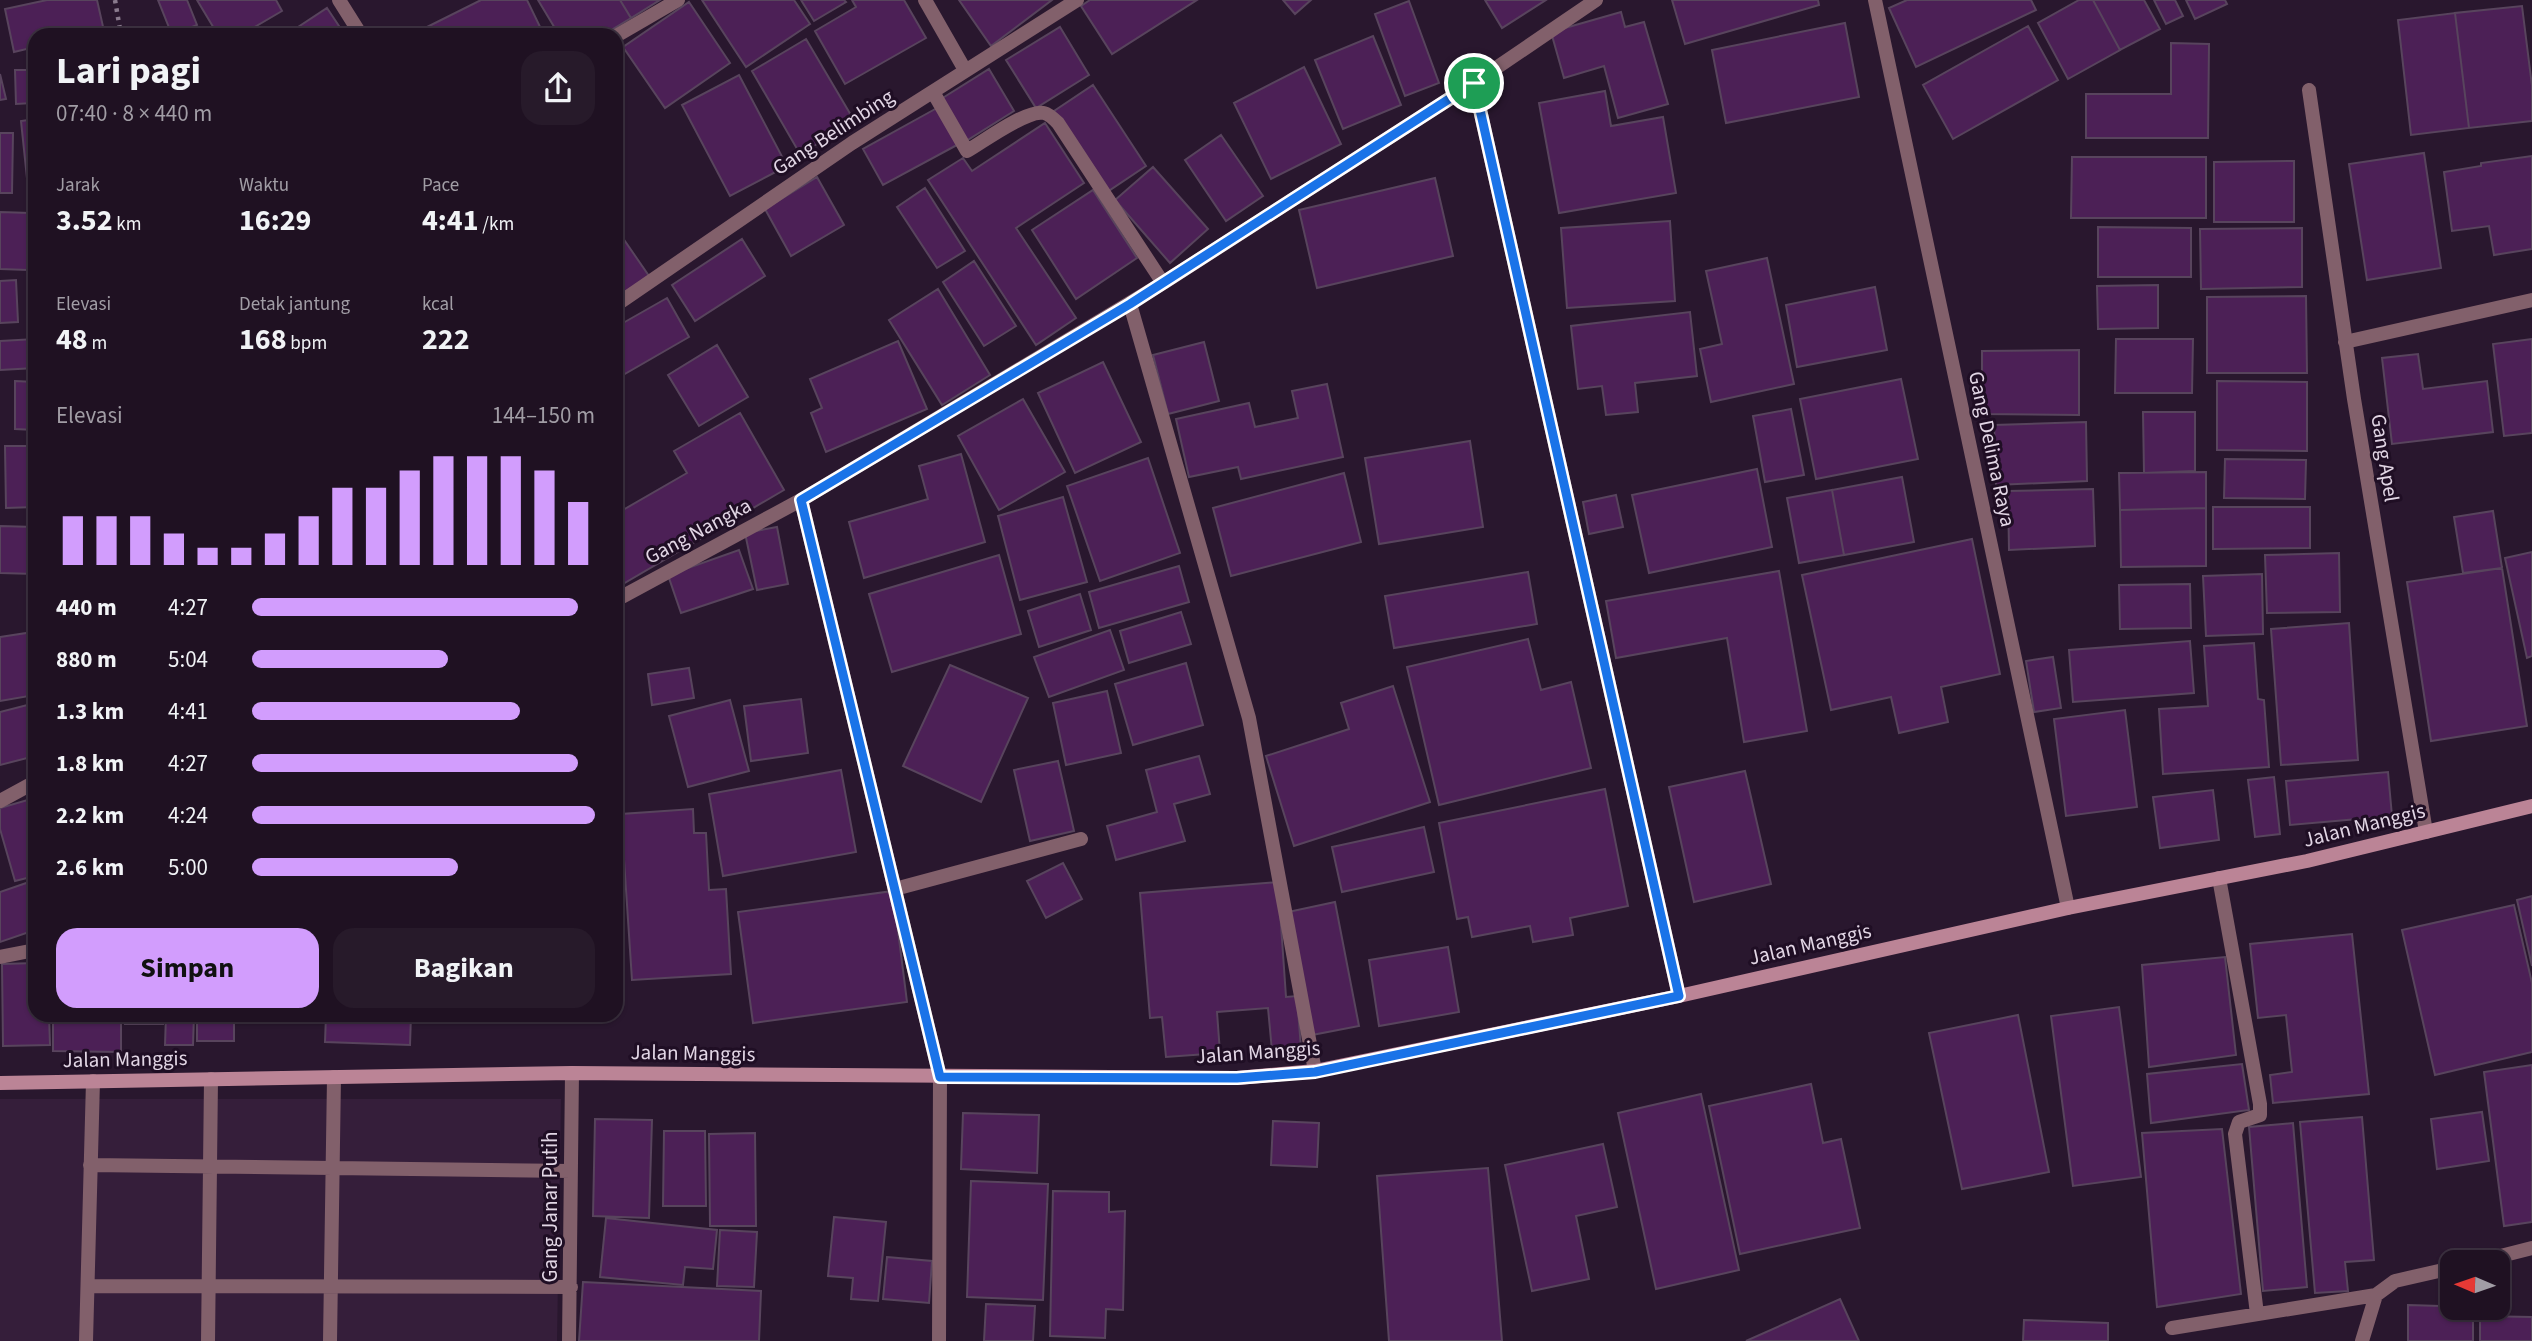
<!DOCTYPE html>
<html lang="id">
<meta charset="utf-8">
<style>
:root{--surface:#1f1122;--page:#271a2a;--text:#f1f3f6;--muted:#a19da5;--line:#3c3140;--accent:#d29dfd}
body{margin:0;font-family:"Source Sans 3",sans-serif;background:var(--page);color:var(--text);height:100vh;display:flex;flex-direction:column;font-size:26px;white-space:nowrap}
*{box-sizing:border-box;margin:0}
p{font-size:23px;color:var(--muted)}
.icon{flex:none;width:38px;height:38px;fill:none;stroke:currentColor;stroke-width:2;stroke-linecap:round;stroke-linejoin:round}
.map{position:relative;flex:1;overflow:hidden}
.details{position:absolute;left:28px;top:28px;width:595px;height:994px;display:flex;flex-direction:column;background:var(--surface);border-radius:21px;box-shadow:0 2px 5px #0004,0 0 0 2px var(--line)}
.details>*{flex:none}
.needle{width:46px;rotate:272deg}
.fabs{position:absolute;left:2440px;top:1250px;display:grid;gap:14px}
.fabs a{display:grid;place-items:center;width:70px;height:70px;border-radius:14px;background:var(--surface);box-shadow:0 2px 5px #0004,0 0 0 2px var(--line);font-size:35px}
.pin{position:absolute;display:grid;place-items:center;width:60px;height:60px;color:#fff;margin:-30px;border:4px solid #fff;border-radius:50%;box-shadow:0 2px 7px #0007}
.round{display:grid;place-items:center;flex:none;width:74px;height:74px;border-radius:21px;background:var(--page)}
.headline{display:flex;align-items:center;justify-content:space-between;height:119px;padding:0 28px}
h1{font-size:38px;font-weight:700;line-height:52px}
.figures{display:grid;grid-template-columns:repeat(3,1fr);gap:10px;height:119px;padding:7px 28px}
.figures div{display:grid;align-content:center}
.figures b{font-size:30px;font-weight:700}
.figures small{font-size:19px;font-weight:400}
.figures p{font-size:19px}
.chart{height:196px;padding:14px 28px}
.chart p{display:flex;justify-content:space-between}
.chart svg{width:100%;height:126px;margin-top:7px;stroke:var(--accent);stroke-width:6}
.primary-button{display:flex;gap:14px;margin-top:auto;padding:14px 28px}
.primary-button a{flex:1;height:80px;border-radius:21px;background:var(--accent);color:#111;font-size:28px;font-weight:700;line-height:80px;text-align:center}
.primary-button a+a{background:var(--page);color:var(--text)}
ul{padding:0 28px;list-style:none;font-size:23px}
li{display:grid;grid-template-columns:112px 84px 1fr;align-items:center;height:52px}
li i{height:18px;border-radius:9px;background:var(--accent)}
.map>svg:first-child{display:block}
.built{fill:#351e3a}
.building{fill:#4c2056;stroke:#58445d;stroke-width:2}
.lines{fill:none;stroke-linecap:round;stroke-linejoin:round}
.path{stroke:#8a7b8e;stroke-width:4.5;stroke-dasharray:3.5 5;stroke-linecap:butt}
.lane{stroke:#82606b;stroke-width:14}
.street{stroke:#82606b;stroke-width:14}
.secondary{stroke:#bb8496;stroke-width:14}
.route-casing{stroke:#fff;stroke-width:14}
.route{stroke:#1a73e8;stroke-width:9}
.labels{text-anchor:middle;stroke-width:6;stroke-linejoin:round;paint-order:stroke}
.street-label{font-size:21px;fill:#e2d6e5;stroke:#1f0e24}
</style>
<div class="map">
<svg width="2532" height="1341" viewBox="0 0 2532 1341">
<rect width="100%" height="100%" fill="#29172e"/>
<path class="built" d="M 0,1099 L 561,1099 L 557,1341 L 0,1341 Z"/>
<path class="building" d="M 47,0 L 97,0 L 104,31 L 88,35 L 35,35 L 35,47 L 14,52 L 5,9 Z
M 158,0 L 187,0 L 197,25 L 172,35 Z
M 197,0 L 276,0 L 282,11 L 241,35 L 218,35 Z
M 481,0 L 527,0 L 544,35 L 411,35 Z
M 538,0 L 620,0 L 631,18 L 603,35 L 559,35 Z
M 620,0 L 660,0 L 631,18 Z
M 702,0 L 794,0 L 810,24 L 746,67 Z
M 801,0 L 844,0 L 846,2 L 814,21 Z
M 852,0 L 904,0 L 926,38 L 845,84 L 815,31 L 856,7 Z
M 959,0 L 1052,0 L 991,46 Z
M 1090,0 L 1197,0 L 1112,54 L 1081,6 Z
M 1283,0 L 1311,0 L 1295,14 Z
M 1485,0 L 1546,0 L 1502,28 Z
M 1672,0 L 1818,0 L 1819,5 L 1685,44 Z
M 1907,0 L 2031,0 L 2036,10 L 1916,67 L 1889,8 Z
M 2079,0 L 2093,0 L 2120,50 L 2068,79 L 2038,23 Z
M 2093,0 L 2144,0 L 2160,29 L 2120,50 Z
M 2154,0 L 2175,0 L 2183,16 L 2166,24 Z
M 2186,0 L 2225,0 L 2227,4 L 2195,19 Z
M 1409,1 L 1439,83 L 1405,96 L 1375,14 Z
M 689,2 L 730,63 L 665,108 L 623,47 Z
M 2522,6 L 2532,86 L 2532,121 L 2469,128 L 2455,13 Z
M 327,8 L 345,35 L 286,35 Z
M 1621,12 L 1625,27 L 1644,22 L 1668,104 L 1618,118 L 1604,66 L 1564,78 L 1551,32 Z
M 2455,13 L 2469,128 L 2411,135 L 2398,20 Z
M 1845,23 L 1859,97 L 1726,123 L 1712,50 Z
M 2028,26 L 2058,80 L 1953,139 L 1923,85 Z
M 1060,27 L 1089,75 L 1036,108 L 1006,60 Z
M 1373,36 L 1401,105 L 1343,129 L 1315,60 Z
M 806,39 L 855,122 L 800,154 L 752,71 Z
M 2171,43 L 2209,44 L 2208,138 L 2086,138 L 2086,94 L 2171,94 Z
M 1304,67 L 1341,144 L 1271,179 L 1234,103 Z
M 989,69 L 1014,111 L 966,141 L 941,99 Z
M 15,70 L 31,70 L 32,103 L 16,104 Z
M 0,74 L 6,99 L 0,100 Z
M 739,75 L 787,166 L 730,196 L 682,105 Z
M 1093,85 L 1146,166 L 1107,192 L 1054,111 Z
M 1605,91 L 1611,126 L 1663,117 L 1676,193 L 1559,213 L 1539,103 Z
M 937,108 L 957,145 L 883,185 L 863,149 Z
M 35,119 L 35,207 L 30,207 L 21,121 Z
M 1045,123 L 1084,183 L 1016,228 L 1076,318 L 1036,345 L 928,180 L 963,158 L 972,171 Z
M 0,133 L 13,133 L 12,193 L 0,193 Z
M 1221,135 L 1263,196 L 1226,221 L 1185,160 Z
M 2424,153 L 2441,268 L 2367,280 L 2349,164 Z
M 2532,156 L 2532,249 L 2494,255 L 2489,226 L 2452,231 L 2444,172 L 2481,166 L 2481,163 Z
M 2072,157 L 2206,157 L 2206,218 L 2071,218 Z
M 2294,161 L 2294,222 L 2214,222 L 2214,162 Z
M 1153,167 L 1208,229 L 1170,263 L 1115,200 Z
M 817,177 L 844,225 L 791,256 L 765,209 Z
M 1435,178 L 1453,256 L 1317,288 L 1299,210 Z
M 925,188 L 965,251 L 937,268 L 897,207 Z
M 1093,190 L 1137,258 L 1076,299 L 1032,230 Z
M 0,212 L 30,213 L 28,270 L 0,269 Z
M 1670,221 L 1675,301 L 1567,308 L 1561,228 Z
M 2098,227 L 2191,228 L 2191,277 L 2098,277 Z
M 616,228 L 649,276 L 616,298 Z
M 2302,228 L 2302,287 L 2201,289 L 2200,229 Z
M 742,239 L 765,276 L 695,321 L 672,285 Z
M 1767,258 L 1794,384 L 1711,402 L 1700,349 L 1722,344 L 1706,271 Z
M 974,261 L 1016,326 L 984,346 L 943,282 Z
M 16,280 L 18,322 L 0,323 L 0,281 Z
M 2158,285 L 2158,328 L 2098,329 L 2097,286 Z
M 1875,287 L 1887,350 L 1797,367 L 1786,305 Z
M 938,289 L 990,375 L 942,405 L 889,320 Z
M 2306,296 L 2307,373 L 2207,373 L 2207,297 Z
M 667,298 L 689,337 L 616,379 L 616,327 Z
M 1690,312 L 1697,376 L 1635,383 L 1638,412 L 1606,415 L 1602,386 L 1578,389 L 1571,326 Z
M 35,339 L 35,368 L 0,370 L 0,341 Z
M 2116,339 L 2193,339 L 2192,393 L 2115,393 Z
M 2532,339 L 2532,433 L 2504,436 L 2493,344 Z
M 898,341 L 927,409 L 826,452 L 811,413 L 822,408 L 810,379 Z
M 1204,342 L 1219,401 L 1168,414 L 1153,355 Z
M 717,345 L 748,397 L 699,426 L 668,375 Z
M 2079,350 L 2079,415 L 1982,414 L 1982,351 Z
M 2418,354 L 2423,389 L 2487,381 L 2493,432 L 2392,444 L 2382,358 Z
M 1103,362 L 1141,442 L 1075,473 L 1038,393 Z
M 1901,379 L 1918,459 L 1816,479 L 1800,399 Z
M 15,381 L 35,382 L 35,430 L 15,429 Z
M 2217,381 L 2307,382 L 2307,451 L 2217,450 Z
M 1327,384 L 1343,457 L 1241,479 L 1238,467 L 1189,477 L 1176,419 L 1249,403 L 1255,427 L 1298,418 L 1292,391 Z
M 1023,399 L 1065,472 L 999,510 L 958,436 Z
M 1791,409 L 1804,475 L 1765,482 L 1753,416 Z
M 2143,412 L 2195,412 L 2195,471 L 2144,473 Z
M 740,413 L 784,490 L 616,588 L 616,514 L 687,473 L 674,451 Z
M 2086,422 L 2087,481 L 1996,485 L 1994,425 Z
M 1470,441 L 1483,527 L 1379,544 L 1365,458 Z
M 5,446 L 35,446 L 35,507 L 6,508 Z
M 961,454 L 985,542 L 864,578 L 849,522 L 928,499 L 919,466 Z
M 1148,458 L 1180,553 L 1100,581 L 1067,486 Z
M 2225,459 L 2306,460 L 2305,499 L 2224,498 Z
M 1757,469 L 1772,547 L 1649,573 L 1632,495 Z
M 2206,472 L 2206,508 L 2120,510 L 2119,473 Z
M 1344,473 L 1361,542 L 1231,576 L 1213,508 Z
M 1902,477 L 1914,542 L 1844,555 L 1832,490 Z
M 2093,489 L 2095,546 L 2009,550 L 2008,491 Z
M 1832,490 L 1844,555 L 1799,563 L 1787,498 Z
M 1616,495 L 1623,527 L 1589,534 L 1583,502 Z
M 1063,497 L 1087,582 L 1020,600 L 998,516 Z
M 2213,507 L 2310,507 L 2310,548 L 2213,549 Z
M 2206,508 L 2206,566 L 2121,567 L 2120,510 Z
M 2493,511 L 2502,568 L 2463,573 L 2454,517 Z
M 0,526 L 35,527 L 35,574 L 0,573 Z
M 777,527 L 788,584 L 757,590 L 745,533 Z
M 1972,539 L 2000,674 L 1941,687 L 1948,722 L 1899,733 L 1891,697 L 1831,710 L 1802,575 Z
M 739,550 L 753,589 L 681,613 L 668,575 Z
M 2532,552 L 2532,656 L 2527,658 L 2505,558 Z
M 2339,553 L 2340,612 L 2267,613 L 2265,555 Z
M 999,555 L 1021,634 L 892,672 L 869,594 Z
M 1179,566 L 1189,602 L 1099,628 L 1089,592 Z
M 2502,568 L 2527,726 L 2431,741 L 2407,582 Z
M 1779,571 L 1807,731 L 1744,742 L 1727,638 L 1616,658 L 1606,601 Z
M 1528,572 L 1537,624 L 1394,648 L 1385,596 Z
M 2262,574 L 2263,634 L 2206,636 L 2203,576 Z
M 2190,584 L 2191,628 L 2120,629 L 2119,585 Z
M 1080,594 L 1091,630 L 1039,647 L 1028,611 Z
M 1181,612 L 1191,644 L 1129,663 L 1120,631 Z
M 2349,623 L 2358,760 L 2281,765 L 2271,629 Z
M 1110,630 L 1124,670 L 1049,697 L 1034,657 Z
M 33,632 L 35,695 L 0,701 L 0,637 Z
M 1528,639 L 1541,690 L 1571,682 L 1591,768 L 1439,805 L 1407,667 Z
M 2190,641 L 2194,693 L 2073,702 L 2069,650 Z
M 2254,643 L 2258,699 L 2264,700 L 2269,767 L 2163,774 L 2159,709 L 2208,706 L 2204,646 Z
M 2053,657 L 2061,708 L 2034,712 L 2026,661 Z
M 1186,663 L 1203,725 L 1133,745 L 1115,684 Z
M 950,665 L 1028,698 L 981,802 L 903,766 Z
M 689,668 L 694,698 L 652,705 L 648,674 Z
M 1393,686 L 1430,802 L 1294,846 L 1266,756 L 1349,729 L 1341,703 Z
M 1107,691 L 1121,753 L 1066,765 L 1053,703 Z
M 801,699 L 808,753 L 751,761 L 744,706 Z
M 730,700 L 749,771 L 688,787 L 669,716 Z
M 35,703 L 35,756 L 0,765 L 0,712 Z
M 2125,710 L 2137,807 L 2066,816 L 2054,719 Z
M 1199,756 L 1210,794 L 1174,804 L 1185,841 L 1116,860 L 1107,826 L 1157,812 L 1146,770 Z
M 1058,761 L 1074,831 L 1030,841 L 1014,770 Z
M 841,770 L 856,852 L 723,876 L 709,794 Z
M 1745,771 L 1771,884 L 1694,902 L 1669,787 Z
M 2388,772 L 2392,816 L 2290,825 L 2286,781 Z
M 2274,777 L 2280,834 L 2255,837 L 2248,780 Z
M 1605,789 L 1628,906 L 1570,918 L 1573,935 L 1533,942 L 1530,926 L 1472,937 L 1468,917 L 1457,919 L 1439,823 Z
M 2213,790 L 2219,840 L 2160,848 L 2153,797 Z
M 31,799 L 35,815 L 35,876 L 15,881 L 0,829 L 0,808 Z
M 693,809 L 694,833 L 706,833 L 709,890 L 726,889 L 731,974 L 632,980 L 621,814 Z
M 1424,827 L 1434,872 L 1342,892 L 1332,847 Z
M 1063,863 L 1082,899 L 1046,918 L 1027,881 Z
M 35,880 L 35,930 L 0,942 L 0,892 Z
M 1278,882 L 1286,997 L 1297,996 L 1301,1049 L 1272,1051 L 1268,1008 L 1217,1012 L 1220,1053 L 1166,1057 L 1162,1017 L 1150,1018 L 1140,893 Z
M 893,891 L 907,1002 L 753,1023 L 738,912 Z
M 2532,896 L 2532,966 L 2517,900 Z
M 1335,902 L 1359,1026 L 1312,1035 L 1288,912 Z
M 2514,905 L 2532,983 L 2532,1052 L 2435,1075 L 2402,930 Z
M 2352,934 L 2369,1094 L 2273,1103 L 2270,1075 L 2292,1072 L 2286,1015 L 2258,1018 L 2250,944 Z
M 1448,947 L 1459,1012 L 1379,1026 L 1369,960 Z
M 2225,957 L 2236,1055 L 2149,1067 L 2142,965 Z
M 35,963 L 35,1015 L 49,1015 L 50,1045 L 3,1046 L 2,964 Z
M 2119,1007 L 2141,1177 L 2073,1186 L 2051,1016 Z
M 53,1015 L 121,1015 L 121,1052 L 53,1051 Z
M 126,1015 L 163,1015 L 163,1024 L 125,1024 Z
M 166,1015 L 194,1015 L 193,1045 L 165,1045 Z
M 197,1015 L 234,1015 L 234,1041 L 197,1041 Z
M 326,1015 L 411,1015 L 410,1045 L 325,1042 Z
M 2018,1015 L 2049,1172 L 1962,1189 L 1929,1033 Z
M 2242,1064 L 2249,1110 L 2151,1123 L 2147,1074 Z
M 2532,1065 L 2532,1222 L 2504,1226 L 2484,1072 Z
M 1811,1084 L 1823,1143 L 1841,1139 L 1860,1228 L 1740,1254 L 1709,1106 Z
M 1701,1094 L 1739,1270 L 1656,1289 L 1618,1113 Z
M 2482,1112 L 2489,1161 L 2437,1169 L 2431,1119 Z
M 963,1113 L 1039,1115 L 1037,1173 L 961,1169 Z
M 2362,1117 L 2374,1260 L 2345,1262 L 2348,1291 L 2315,1293 L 2300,1122 Z
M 595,1119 L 652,1120 L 649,1218 L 593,1216 Z
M 1273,1121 L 1319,1123 L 1317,1167 L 1271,1165 Z
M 2293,1123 L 2307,1287 L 2263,1291 L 2249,1127 Z
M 2222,1129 L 2241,1294 L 2157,1307 L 2142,1133 Z
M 664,1131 L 705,1131 L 706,1206 L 663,1206 Z
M 755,1133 L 756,1226 L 710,1226 L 709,1134 Z
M 1603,1144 L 1617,1207 L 1576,1216 L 1589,1279 L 1532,1291 L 1505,1165 Z
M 1488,1168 L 1502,1341 L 1389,1341 L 1377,1176 Z
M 971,1181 L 1048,1184 L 1043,1300 L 967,1297 Z
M 1053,1191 L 1109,1192 L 1109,1212 L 1125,1211 L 1123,1310 L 1106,1309 L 1105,1338 L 1050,1336 Z
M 834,1217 L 886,1222 L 878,1301 L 851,1299 L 853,1278 L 828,1276 Z
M 606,1218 L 717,1230 L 713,1269 L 685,1267 L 683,1285 L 600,1277 Z
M 720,1230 L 757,1232 L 754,1287 L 717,1286 Z
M 887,1257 L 932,1261 L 929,1303 L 883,1299 Z
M 583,1282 L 761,1291 L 759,1341 L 579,1341 Z
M 1840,1299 L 1859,1341 L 1746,1341 Z
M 986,1304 L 1035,1306 L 1033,1341 L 984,1341 Z
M 2408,1305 L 2473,1307 L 2473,1341 L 2408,1341 Z
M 2480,1316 L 2532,1317 L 2532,1341 L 2480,1341 Z
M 2024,1320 L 2108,1323 L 2108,1341 L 2023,1341 Z"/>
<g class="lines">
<path class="path" d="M 115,0 L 121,35"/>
<path class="lane" d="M 895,889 L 1081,839"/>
<path class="street" d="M 339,0 L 361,35
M 925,0 L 965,70
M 1875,0 L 2068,908
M 616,36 L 678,0
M 1474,83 L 1679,996
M 2309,90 L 2354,399 L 2426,832
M 933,92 L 967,151 C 983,142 1027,109 1044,113 C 1049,114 1054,119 1058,123 L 1163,283
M 1130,304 L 1249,718 L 1315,1071
M 616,305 L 852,143 L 1077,0
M 2345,342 L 2532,300
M 616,600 L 801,500
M 0,801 L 35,782
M 2219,878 L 2260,1104 L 2260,1115 L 2239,1122 L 2235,1134 L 2257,1314
M 0,957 L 35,950
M 90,1165 L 571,1171
M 2477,1262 L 2532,1248
M 88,1286 L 571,1287
M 2172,1328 L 2376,1295
M 86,1341 L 93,1081
M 208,1341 L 211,1079
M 330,1341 L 334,1077
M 569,1341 L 572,1073
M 939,1341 L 940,1077 L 801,500 L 1163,283 L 1474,83 L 1596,0
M 2362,1341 L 2376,1295 L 2395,1281 L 2452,1268"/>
<path class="secondary" d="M 0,1083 L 572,1073 L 1237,1078 L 1315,1071 L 1679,996 L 2068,908 L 2307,861 L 2532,806"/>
</g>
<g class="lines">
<g class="route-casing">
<path id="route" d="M 1474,83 L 1679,996 L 1315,1072 L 1237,1078 L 940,1077 L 801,500 L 1130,304 Z"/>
</g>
<use href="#route" class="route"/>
</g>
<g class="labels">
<g class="street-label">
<text transform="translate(833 132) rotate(-33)" y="7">Gang Belimbing</text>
<text transform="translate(1992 449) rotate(78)" y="7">Gang Delima Raya</text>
<text transform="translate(2385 458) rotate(81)" y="7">Gang Apel</text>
<text transform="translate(698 531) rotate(-28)" y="7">Gang Nangka</text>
<text transform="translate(2364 825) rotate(-14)" y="7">Jalan Manggis</text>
<text transform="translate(1810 944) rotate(-13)" y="7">Jalan Manggis</text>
<text transform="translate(1258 1052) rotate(-4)" y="7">Jalan Manggis</text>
<text transform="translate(693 1053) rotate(1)" y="7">Jalan Manggis</text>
<text transform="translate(125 1059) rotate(-1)" y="7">Jalan Manggis</text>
<text transform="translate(550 1207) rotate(-90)" y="7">Gang Janar Putih</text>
</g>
</g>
</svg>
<div class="fabs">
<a><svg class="needle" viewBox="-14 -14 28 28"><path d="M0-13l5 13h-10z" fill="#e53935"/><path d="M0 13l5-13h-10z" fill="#a19da5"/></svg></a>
</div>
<div class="pin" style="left:1474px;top:83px;background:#1e9e55"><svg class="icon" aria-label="arrive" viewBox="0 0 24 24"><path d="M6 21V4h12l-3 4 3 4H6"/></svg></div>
<section class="details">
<div class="headline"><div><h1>Lari pagi</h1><p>07:40 · 8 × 440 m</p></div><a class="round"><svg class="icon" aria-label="share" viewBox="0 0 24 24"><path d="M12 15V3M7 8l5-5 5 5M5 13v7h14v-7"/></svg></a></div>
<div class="figures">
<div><p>Jarak</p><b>3.52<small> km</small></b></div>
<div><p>Waktu</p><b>16:29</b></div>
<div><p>Pace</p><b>4:41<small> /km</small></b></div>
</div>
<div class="figures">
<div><p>Elevasi</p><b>48<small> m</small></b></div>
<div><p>Detak jantung</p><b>168<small> bpm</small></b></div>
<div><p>kcal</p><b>222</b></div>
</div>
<div class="chart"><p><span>Elevasi</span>144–150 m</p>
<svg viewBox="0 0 160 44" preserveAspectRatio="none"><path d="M5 44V27M15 44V27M25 44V27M35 44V33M45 44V38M55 44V38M65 44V33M75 44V27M85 44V17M95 44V17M105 44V11M115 44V6M125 44V6M135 44V6M145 44V11M155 44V22"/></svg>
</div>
<ul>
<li><b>440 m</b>4:27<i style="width:95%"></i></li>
<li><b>880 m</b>5:04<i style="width:57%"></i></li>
<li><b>1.3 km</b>4:41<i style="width:78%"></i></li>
<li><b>1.8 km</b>4:27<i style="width:95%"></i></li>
<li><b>2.2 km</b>4:24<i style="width:100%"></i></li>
<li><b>2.6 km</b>5:00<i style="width:60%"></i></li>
</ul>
<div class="primary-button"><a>Simpan</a><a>Bagikan</a></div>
</section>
</div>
